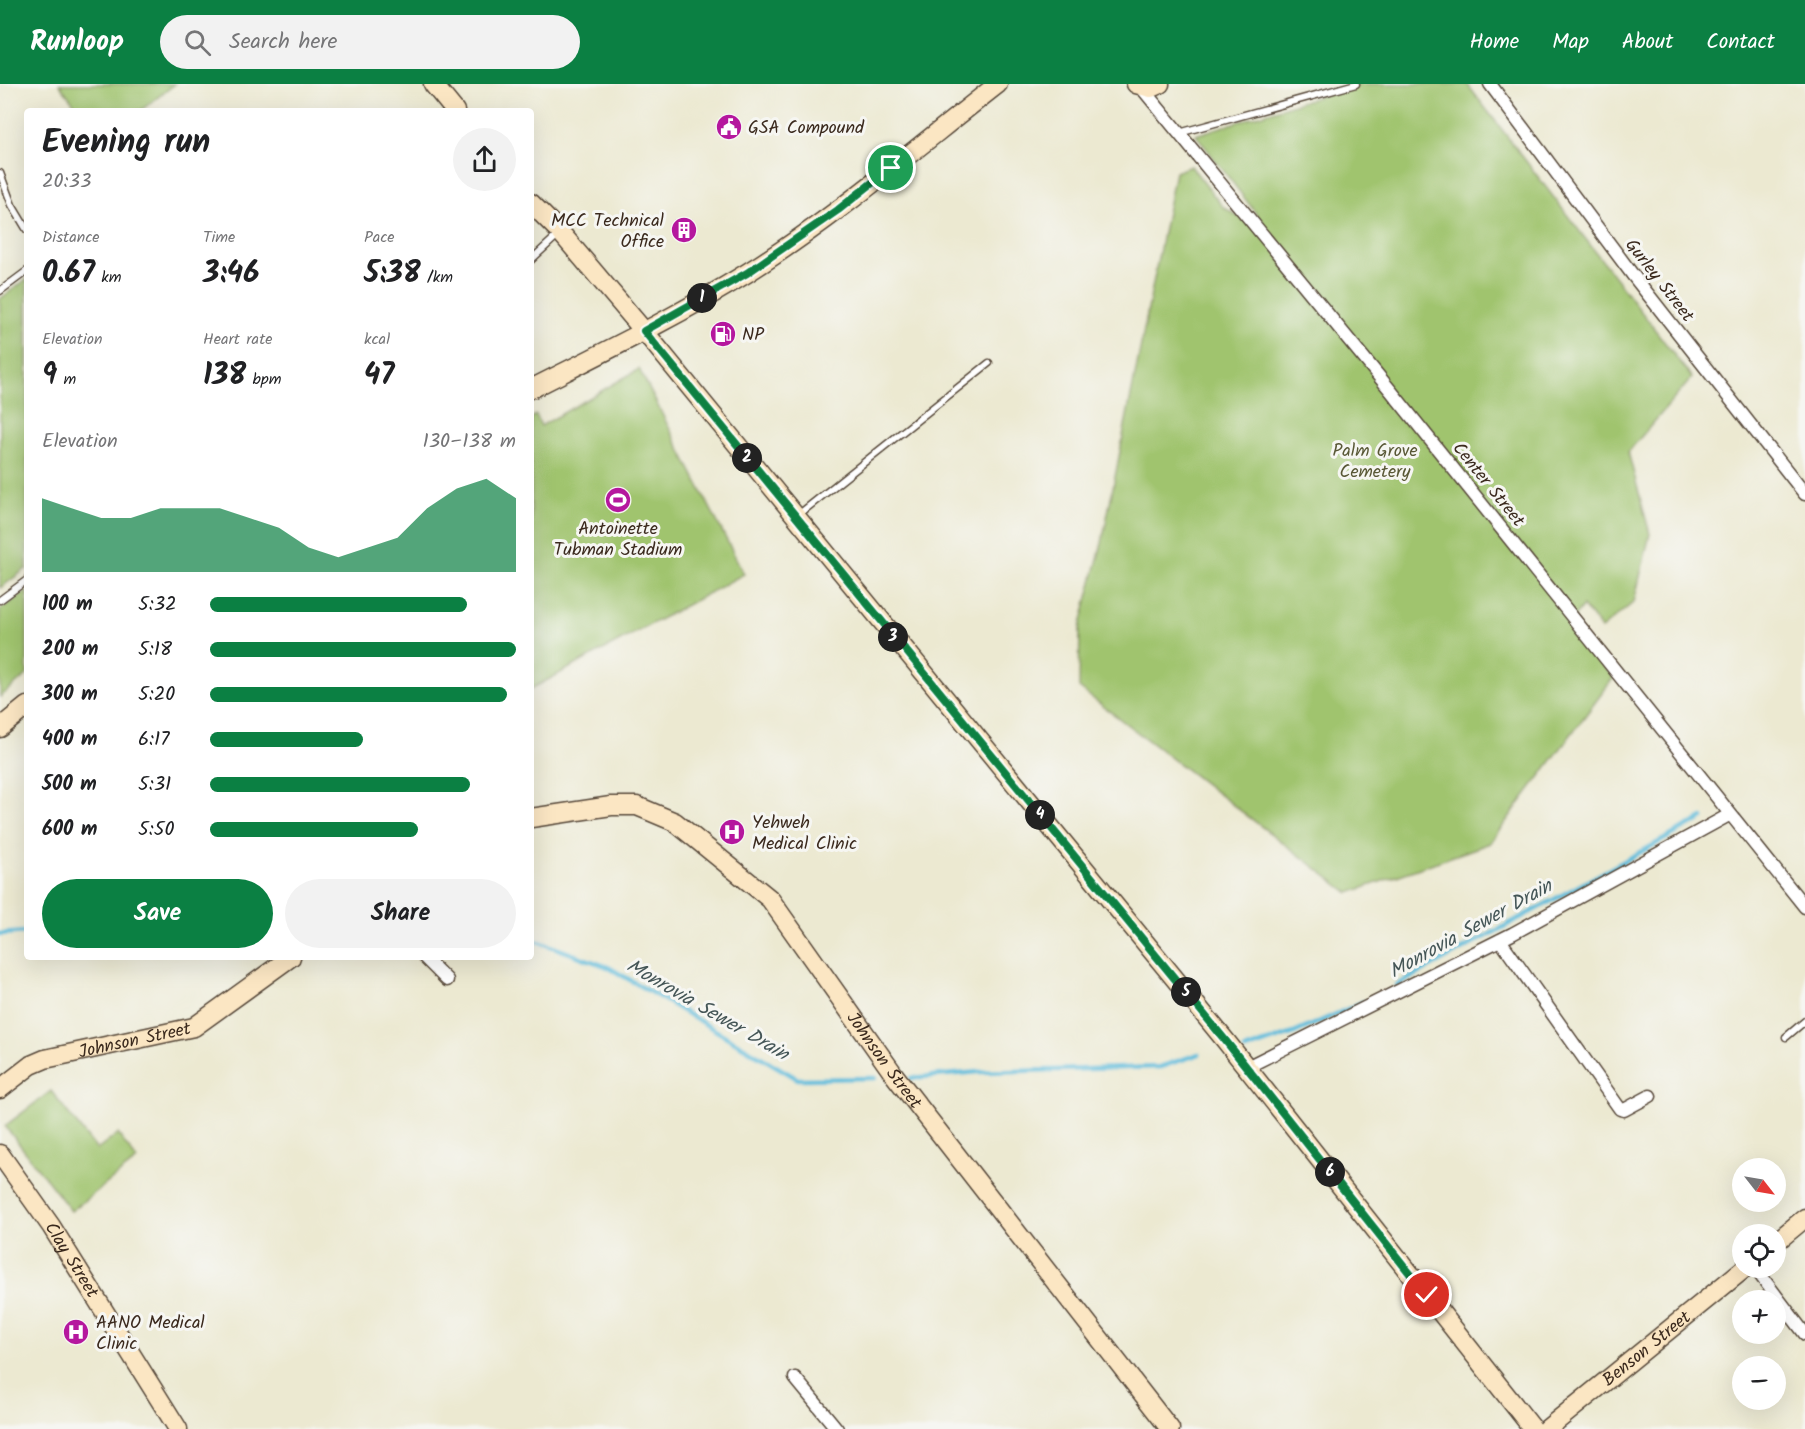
<!DOCTYPE html>
<meta charset="utf-8">
<style>
:root{--surface:#fff;--page:#f2f2f2;--text:#202124;--muted:#757577;--accent:#0b8043}
body{margin:0;font-family:Kalam,sans-serif;background:var(--page);color:var(--text);height:100vh;display:flex;flex-direction:column;font-size:22px;white-space:nowrap}
*{box-sizing:border-box;margin:0}
p{font-size:20px;color:var(--muted)}
.icon{flex:none;width:33px;height:33px;fill:none;stroke:currentColor;stroke-width:2;stroke-linecap:round;stroke-linejoin:round}
.map{position:relative;flex:1;overflow:hidden}
.panel{position:absolute;left:24px;top:24px;width:510px;height:852px;display:flex;flex-direction:column;background:var(--surface);border-radius:6px;box-shadow:0 6px 24px #0002}
.panel>*{flex:none}
.needle{width:39px;rotate:121deg}
.fabs{position:absolute;left:1732px;top:1074px;display:grid;gap:12px}
.fabs a{display:grid;place-items:center;width:54px;height:54px;border-radius:50%;background:var(--surface);box-shadow:0 6px 24px #0002;font-size:30px}
.pin{position:absolute;display:grid;place-items:center;width:51px;height:51px;color:#fff;margin:-26px;border:3px solid #fff;border-radius:50%;box-shadow:0 2px 6px #0007}
.km{position:absolute;width:30px;height:30px;margin:-15px;border-radius:50%;background:#222;color:#fff;font-size:16px;line-height:30px;text-align:center}
.round{display:grid;place-items:center;flex:none;width:63px;height:63px;border-radius:32px;background:var(--page)}
.summary{display:flex;align-items:center;justify-content:space-between;height:102px;padding:0 18px}
h1{font-size:33px;font-weight:800;line-height:45px}
.stats{display:grid;grid-template-columns:repeat(3,1fr);gap:9px;height:102px;padding:6px 18px}
.stats div{display:grid;align-content:center}
.stats b{font-size:30px;font-weight:800}
.stats small{font-size:16px;font-weight:400}
.stats p{font-size:16px}
.chart{height:168px;padding:12px 18px}
.chart p{display:flex;justify-content:space-between}
.chart svg{width:100%;height:108px;margin-top:6px;fill:var(--accent);opacity:.7}
.button{display:flex;gap:12px;margin-top:auto;padding:12px 18px}
.button a{flex:1;height:69px;border-radius:36px;background:var(--accent);color:#fff;font-size:24px;font-weight:800;line-height:69px;text-align:center}
.button a+a{background:var(--page);color:var(--text)}
ul{padding:0 18px;list-style:none;font-size:20px}
li{display:grid;grid-template-columns:96px 72px 1fr;align-items:center;height:45px}
li i{height:15px;border-radius:8px;background:var(--accent)}
header{display:flex;align-items:center;gap:36px;box-sizing:border-box;height:84px;padding:0 30px;background:var(--accent);color:#fff}
header strong{font-size:28px}
nav{display:flex;gap:33px;margin-inline-start:auto;font-size:21px}
.search{width:420px;height:54px;background:var(--page);display:flex;align-items:center;gap:15px;box-sizing:border-box;padding:0 21px;border-radius:33px;color:var(--muted);font-size:22px}
.map>svg:first-child{display:block}
.green{fill:#a0c46e;stroke:#6e7746;stroke-width:1.5}
.lines{fill:none;stroke-linecap:round;stroke-linejoin:round}
.stream{stroke:#5dbcdb;stroke-width:4.5}
.lane-casing{stroke:#564739;stroke-width:9}
.street-casing{stroke:#564739;stroke-width:15}
.secondary-casing{stroke:#564739;stroke-width:21}
.lane{stroke:#fff;stroke-width:6}
.street{stroke:#fff;stroke-width:12}
.secondary{stroke:#fbe6c3;stroke-width:18}
.route-casing{stroke:#fff;stroke-width:12}
.route{stroke:#0b8043;stroke-width:8}
.labels{text-anchor:middle;stroke-width:6;stroke-linejoin:round;paint-order:stroke}
.poi-label{font-size:18px;fill:#3b2a1e;stroke:#f6f6f2;text-anchor:start}
.street-label{font-size:18px;fill:#3b2a1e;stroke:#f6f6f2}
.park-label{font-size:18px;fill:#595836;stroke:#f6f6f2}
.water-label{font-size:20px;font-style:italic;fill:#455657;stroke:#f6f6f2}
</style>
<header>
<strong>Runloop</strong>
<div class="search"><svg class="icon" aria-label="search" viewBox="0 0 24 24"><circle cx="10" cy="10" r="6"/><path d="M15 15l6 6"/></svg>Search here</div>
<nav><a>Home</a><a>Map</a><a>About</a><a>Contact</a></nav>
</header>
<div class="map">
<svg width="1805" height="1345" viewBox="0 0 1805 1345">
<rect width="100%" height="100%" fill="#f6f6f2"/>
<filter id="ink" filterUnits="userSpaceOnUse"><feTurbulence type="fractalNoise" baseFrequency=".0167" numOctaves="2"/><feDisplacementMap in="SourceGraphic" scale="12" xChannelSelector="R" yChannelSelector="G"/><feConvolveMatrix kernelMatrix="1 2 1 2 8 2 1 2 1" color-interpolation-filters="sRGB"/></filter>
<filter id="wash" filterUnits="userSpaceOnUse"><feTurbulence type="fractalNoise" baseFrequency=".008" numOctaves="4" result="noise"/><feDisplacementMap in="SourceGraphic" scale="24" xChannelSelector="R" yChannelSelector="G"/><feGaussianBlur stdDeviation="1.35" result="paint"/><feColorMatrix in="noise" values="0 0 0 0 0 0 0 0 0 0 0 0 0 0 0 0 0 1.4 0 .05"/><feComposite in="paint" operator="in"/></filter>
<g filter="url(#wash)">
<rect width="100%" height="100%" fill="#ece9d1"/>
<path class="green" d="M 59,0 L 175,0 L 140,27 L 80,27 Z
M 1358,0 L 1467,0 L 1692,294 L 1628,368 L 1650,450 L 1634,518 L 1601,545 L 1583,522 L 1574,533 L 1584,563 L 1614,593 L 1490,759 L 1349,809 L 1079,604 L 1080,544 L 1102,459 L 1175,88 L 1191,82 L 1222,122 L 1254,143 L 1262,137 L 1196,51 Z
M 27,195 L 27,484 L 0,504 L 0,215 Z
M 639,285 L 744,490 L 531,605 L 531,334 L 536,331 L 541,342 Z
M 27,507 L 27,591 L 0,613 L 0,526 Z
M 51,1007 L 97,1066 L 118,1050 L 137,1076 L 71,1127 L 5,1042 Z"/>
<g class="lines">
<path class="stream" d="M 0,850 L 27,848
M 531,855 L 608,883 L 798,995 L 875,994
M 1397,901 L 1703,734
M 1245,966 L 1294,949 L 1363,918
M 911,994 L 979,988 L 1160,983 L 1199,970"/>
</g>
</g>
<g filter="url(#ink)">
<g class="lines">
<g class="lane-casing">
<path id="lane" d="M 1179,49 L 1356,0
M 0,89 L 12,121 L 27,146
M 531,176 L 559,150
M 0,207 L 27,187
M 798,431 L 989,279
M 0,516 L 27,496
M 1786,953 L 1805,937"/>
</g>
<g class="street-casing">
<path id="street" d="M 1490,0 L 1632,190 L 1805,410
M 1141,3 L 1391,307 L 1805,823
M 1500,856 L 1620,1025 L 1624,1026 L 1650,1012
M 424,873 L 447,896
M 1247,983 L 1512,850 L 1729,731
M 1755,1184 L 1805,1250
M 795,1294 L 837,1345"/>
</g>
<g class="secondary-casing">
<g id="secondary">
<path d="M 433,0 L 455,27"/>
<path d="M 1136,0 L 1151,4 L 1160,0"/>
<path d="M 531,119 L 561,149 L 644,247 L 1225,956 L 1533,1345"/>
<path d="M 531,305 C 604,268 678,232 747,189 C 836,133 916,64 998,0"/>
<path d="M 0,644 L 27,622"/>
<path id="s1" d="M 531,734 L 611,722 L 637,722 L 675,738 L 770,815 L 895,992 L 1170,1345"/>
<path id="s2" d="M 0,1005 L 31,981 L 45,975 L 194,943 L 291,873"/>
<path id="s3" d="M 0,1070 L 51,1142 L 178,1345"/>
<path d="M 1776,1158 L 1805,1134"/>
<path id="s4" d="M 1547,1345 L 1745,1184"/>
</g>
</g>
<use href="#lane" class="lane"/>
<use href="#street" class="street"/>
<use href="#secondary" class="secondary"/>
</g>
</g>
<g class="lines" filter="url(#ink)">
<g class="route-casing">
<path id="route" d="M 891,84 L 838,126 L 747,189 L 644,247 L 1225,956 L 1427,1211"/>
</g>
<use href="#route" class="route"/>
</g>
<defs>
<g id="civic-disc" transform="scale(1.35)"><circle r="9.5" fill="#b5179e" stroke="#f6f6f2"/><path d="M-.6-6.5H3V-4.5H.6V-3L4-1V1h2V6H-6V1h2V-1L-.6-3ZM-1.2 2.5V6h2.4V2.5Z" fill="#fff"/></g>
<g id="building-disc" transform="scale(1.35)"><circle r="9.5" fill="#b5179e" stroke="#f6f6f2"/><path d="M-4-6H4V6H1V3H-1V6H-4ZM-2.5-4.3h1.7v1.8h-1.7ZM.8-4.3h1.7v1.8H.8ZM-2.5-1h1.7V.8h-1.7ZM.8-1h1.7V.8H.8Z" fill="#fff"/></g>
<g id="fuel-disc" transform="scale(1.35)"><circle r="9.5" fill="#b5179e" stroke="#f6f6f2"/><path d="M-5.5-6h7V0h2V4h1.3V-2.5L3-4.5l.8-.8L6-3V5H2.5V1h-1V6h-7ZM-4.2-4.7v3.2H.2V-4.7Z" fill="#fff"/></g>
<g id="stadium-disc" transform="scale(1.35)"><circle r="9.5" fill="#b5179e" stroke="#f6f6f2"/><path d="M0-5a6.5 5 0 1 0 0 10a6.5 5 0 1 0 0-10ZM-3.5-1.8h7v3.6h-7Z" fill="#fff"/></g>
<g id="hospital-disc" transform="scale(1.35)"><circle r="9.5" fill="#b5179e" stroke="#f6f6f2"/><path d="M-5-5h3v3.5h4V-5h3V5h-3V1.5h-4V5h-3Z" fill="#fff"/></g>
</defs>
<g fill-rule="evenodd">
<use href="#civic-disc" x="729" y="43"/>
<use href="#building-disc" x="684" y="146"/>
<use href="#fuel-disc" x="723" y="250"/>
<use href="#stadium-disc" x="618" y="416"/>
<use href="#hospital-disc" x="732" y="748"/>
<use href="#hospital-disc" x="76" y="1248"/>
</g>
<g class="labels">
<g class="poi-label">
<text x="748" y="49">GSA Compound</text>
<text x="664" y="142" text-anchor="end">MCC Technical<tspan x="664" dy="21">Office</tspan></text>
<text x="742" y="256">NP</text>
<text x="618" y="450" text-anchor="middle">Antoinette<tspan x="618" dy="21">Tubman Stadium</tspan></text>
<text x="752" y="744">Yehweh<tspan x="752" dy="21">Medical Clinic</tspan></text>
<text x="96" y="1244">AANO Medical<tspan x="96" dy="21">Clinic</tspan></text>
</g>
<g class="street-label">
<text transform="translate(1660 196) rotate(52)" y="6">Gurley Street</text>
<text transform="translate(1489 400) rotate(51)" y="6">Center Street</text>
<text dy="6" stroke="none"><textPath href="#s2" startOffset="146">Johnson Street</textPath></text>
<text dy="6" stroke="none"><textPath href="#s1" startOffset="468">Johnson Street</textPath></text>
<text dy="6" stroke="none"><textPath href="#s3" startOffset="128">Clay Street</textPath></text>
<text dy="6" stroke="none"><textPath href="#s4" startOffset="128">Benson Street</textPath></text>
</g>
<g class="park-label">
<text x="1375" y="372">Palm Grove<tspan x="1375" dy="21">Cemetery</tspan></text>
</g>
<g class="water-label">
<text transform="translate(1470 844) rotate(-29)" y="7">Monrovia Sewer Drain</text>
<text transform="translate(708 925) rotate(30)" y="7">Monrovia Sewer Drain</text>
</g>
</g>
</svg>
<div class="fabs">
<a><svg class="needle" viewBox="-14 -14 28 28"><path d="M0-13l5 13h-10z" fill="#e53935"/><path d="M0 13l5-13h-10z" fill="#757577"/></svg></a>
<a><svg class="icon" aria-label="locate" viewBox="0 0 24 24"><circle cx="12" cy="12" r="6"/><path d="M12 2v4M12 18v4M2 12h4M18 12h4"/></svg></a>
<a>+</a>
<a>−</a>
</div>
<div class="pin" style="left:891px;top:84px;background:#1e9e55"><svg class="icon" aria-label="arrive" viewBox="0 0 24 24"><path d="M6 21V4h12l-3 4 3 4H6"/></svg></div>
<div class="pin" style="left:1427px;top:1211px;background:#d93025"><svg class="icon" aria-label="check" viewBox="0 0 24 24"><path d="M5 12l5 5 9-10"/></svg></div>
<b class="km" style="left:702px;top:214px">1</b>
<b class="km" style="left:747px;top:374px">2</b>
<b class="km" style="left:893px;top:553px">3</b>
<b class="km" style="left:1040px;top:731px">4</b>
<b class="km" style="left:1186px;top:908px">5</b>
<b class="km" style="left:1330px;top:1088px">6</b>
<section class="panel">
<div class="summary"><div><h1>Evening run</h1><p>20:33</p></div><a class="round"><svg class="icon" aria-label="share" viewBox="0 0 24 24"><path d="M12 15V3M7 8l5-5 5 5M5 13v7h14v-7"/></svg></a></div>
<div class="stats">
<div><p>Distance</p><b>0.67<small> km</small></b></div>
<div><p>Time</p><b>3:46</b></div>
<div><p>Pace</p><b>5:38<small> /km</small></b></div>
</div>
<div class="stats">
<div><p>Elevation</p><b>9<small> m</small></b></div>
<div><p>Heart rate</p><b>138<small> bpm</small></b></div>
<div><p>kcal</p><b>47</b></div>
</div>
<div class="chart"><p><span>Elevation</span>130–138 m</p>
<svg viewBox="0 0 160 44" preserveAspectRatio="none"><path d="M0 44V14L10 18L20 22L30 22L40 18L50 18L60 18L70 22L80 26L90 34L100 38L110 34L120 30L130 18L140 10L150 6L160 14V44z"/></svg>
</div>
<ul>
<li><b>100 m</b>5:32<i style="width:84%"></i></li>
<li><b>200 m</b>5:18<i style="width:100%"></i></li>
<li><b>300 m</b>5:20<i style="width:97%"></i></li>
<li><b>400 m</b>6:17<i style="width:50%"></i></li>
<li><b>500 m</b>5:31<i style="width:85%"></i></li>
<li><b>600 m</b>5:50<i style="width:68%"></i></li>
</ul>
<div class="button"><a>Save</a><a>Share</a></div>
</section>
</div>
